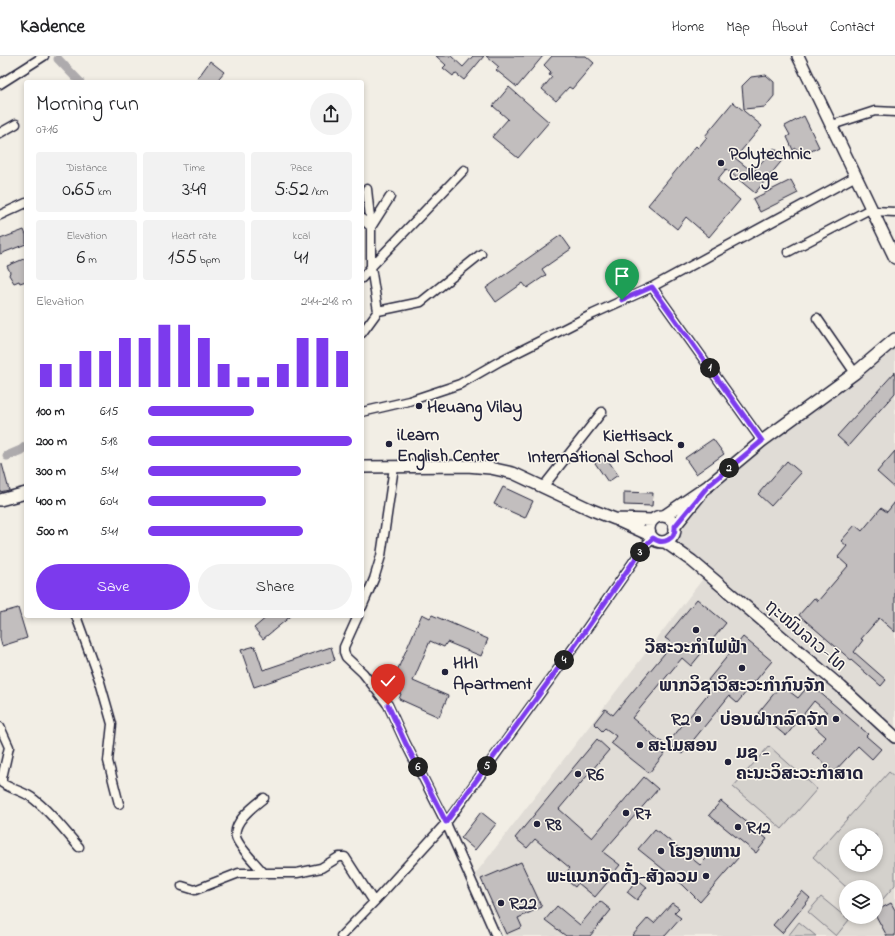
<!DOCTYPE html>
<meta charset="utf-8">
<style>
:root{--surface:#fff;--page:#f2f2f2;--text:#202124;--muted:#757577;--line:#e0e0e0;--accent:#7c3aed}
body{margin:0;font-family:"Indie Flower","Noto Sans Lao",sans-serif;background:var(--page);color:var(--text);height:100vh;display:flex;flex-direction:column;font-size:15px;white-space:nowrap}
*{box-sizing:border-box;margin:0}
p{font-size:13px;color:var(--muted)}
.icon{flex:none;width:22px;height:22px;fill:none;stroke:currentColor;stroke-width:2;stroke-linecap:round;stroke-linejoin:round}
.map{position:relative;flex:1;overflow:hidden}
.side{position:absolute;left:24px;top:24px;width:340px;height:538px;display:flex;flex-direction:column;background:var(--surface);border-radius:4px;box-shadow:0 2px 6px #0003}
.side>*{flex:none}
.fabs{position:absolute;left:839px;top:772px;display:grid;gap:8px}
.fabs a{display:grid;place-items:center;width:44px;height:44px;border-radius:50%;background:var(--surface);box-shadow:0 2px 6px #0003;font-size:20px}
.pin{position:absolute;display:grid;place-items:center;width:34px;height:34px;color:#fff;margin:-41px -17px;border-radius:50% 50% 50% 0;rotate:-45deg;box-shadow:0 0 4px #0007}
.pin .icon{rotate:45deg}
.km{position:absolute;width:20px;height:20px;margin:-10px;border-radius:50%;background:#222;color:#fff;font-size:11px;line-height:20px;text-align:center}
.round{display:grid;place-items:center;flex:none;width:42px;height:42px;border-radius:21px;background:var(--page)}
.headline{display:flex;align-items:center;justify-content:space-between;height:68px;padding:0 12px}
h1{font-size:22px;font-weight:600;line-height:30px}
.stats{display:grid;grid-template-columns:repeat(3,1fr);gap:6px;height:68px;padding:4px 12px}
.stats div{display:grid;align-content:center;border-radius:4px;background:var(--page);text-align:center}
.stats b{font-size:20px;font-weight:600}
.stats small{font-size:11px;font-weight:400}
.stats p{font-size:11px}
.chart{height:112px;padding:8px 12px}
.chart p{display:flex;justify-content:space-between}
.chart svg{width:100%;height:72px;margin-top:4px;stroke:var(--accent);stroke-width:6}
.primary-button{display:flex;gap:8px;margin-top:auto;padding:8px 12px}
.primary-button a{flex:1;height:46px;border-radius:24px;background:var(--accent);color:#fff;font-size:16px;font-weight:600;line-height:46px;text-align:center}
.primary-button a+a{background:var(--page);color:var(--text)}
ul{padding:0 12px;list-style:none;font-size:13px}
li{display:grid;grid-template-columns:64px 48px 1fr;align-items:center;height:30px}
li i{height:10px;border-radius:5px;background:var(--accent)}
header{display:flex;align-items:center;gap:24px;box-sizing:border-box;height:56px;padding:0 20px;background:var(--surface);border-bottom:1px solid var(--line)}
header strong{font-size:19px}
nav{display:flex;gap:22px;margin-inline-start:auto;font-size:14px}
.map>svg:first-child{display:block}
.built{fill:#e0dcd6;fill-rule:evenodd}
.green{fill:#d4d1cc;stroke:#7b7a84;fill-rule:evenodd}
.lines{fill:none;stroke-linecap:round;stroke-linejoin:round}
.canal{stroke:#aeabad;stroke-width:9}
.building{fill:#c2bebe;stroke:#22223b}
.street-casing{stroke:#22223b;stroke-width:11}
.secondary-casing{stroke:#22223b;stroke-width:14}
.street{stroke:#fbf7ec;stroke-width:8}
.secondary{stroke:#fbf7ec;stroke-width:11}
.route-casing{stroke:#fff;stroke-width:8}
.route{stroke:#7c3aed;stroke-width:5}
.poi-dot{fill:#22223b;stroke:#fbf7ec;stroke-width:1.5}
.labels{text-anchor:middle;stroke-width:3;stroke-linejoin:round;paint-order:stroke}
.poi-label{font-size:18px;font-weight:bold;fill:#22223b;stroke:#fbf7ec;text-anchor:start}
.street-label{font-size:18px;fill:#22223b;stroke:#fbf7ec}
</style>
<header>
<strong>Kadence</strong>
<nav><a>Home</a><a>Map</a><a>About</a><a>Contact</a></nav>
</header>
<div class="map">
<svg width="895" height="880" viewBox="0 0 895 880">
<rect width="100%" height="100%" fill="#f2eee5"/>
<filter id="ink" filterUnits="userSpaceOnUse"><feTurbulence type="fractalNoise" baseFrequency=".025" numOctaves="2"/><feDisplacementMap in="SourceGraphic" scale="8" xChannelSelector="R" yChannelSelector="G"/><feConvolveMatrix kernelMatrix="1 2 1 2 8 2 1 2 1" color-interpolation-filters="sRGB"/></filter>
<g filter="url(#ink)">
<path class="built" d="M 895,287 L 895,677 L 706,514 L 666,477 L 669,472 L 667,462 Z
M 705,520 L 840,635 L 895,686 L 895,880 L 504,880 L 481,823 L 473,821 ZM 846,779 L 876,779 L 876,809 L 846,809 ZM 846,831 L 876,831 L 876,861 L 846,861 Z"/>
<path class="green" d="M 769,690 L 817,733 L 782,773 L 733,731 Z
M 889,716 L 895,721 L 895,829 L 876,851 L 876,831 L 846,831 L 813,801 ZM 846,779 L 876,779 L 876,809 L 846,809 Z
M 821,841 L 849,864 L 836,880 L 808,856 Z
M 799,866 L 816,880 L 788,880 Z"/>
<g class="lines">
<path class="canal" d="M 58,3 L 80,26
M 7,400 L 21,394 L 26,390"/>
</g>
<path class="building" d="M 436,0 L 451,0 L 463,11 L 473,0 L 484,0 L 464,24 L 455,17 L 453,20 L 443,12 L 446,9 Z
M 486,0 L 543,0 L 517,31 L 496,14 L 499,11 Z
M 552,0 L 586,0 L 594,7 L 572,33 L 569,31 L 556,45 L 542,33 L 552,21 L 549,19 L 551,16 L 544,9 Z
M 210,5 L 224,16 L 216,26 L 195,26 Z
M 766,19 L 774,26 L 774,40 L 765,51 L 744,53 L 742,30 L 751,21 Z
M 509,31 L 549,66 L 518,102 L 492,81 L 508,63 L 493,50 Z
M 733,46 L 762,70 L 735,102 L 753,116 L 774,92 L 785,101 L 755,137 L 726,113 L 717,124 L 740,144 L 709,181 L 686,161 L 677,173 L 648,149 L 696,90 L 698,92 L 707,81 L 705,80 Z
M 804,60 L 819,91 L 800,101 L 796,92 L 793,94 L 787,81 L 790,79 L 785,70 Z
M 791,124 L 798,137 L 760,156 L 753,143 Z
M 24,174 L 26,179 L 26,188 L 0,198 L 0,183 Z
M 561,179 L 571,193 L 542,213 L 546,219 L 527,232 L 523,227 L 496,246 L 486,232 Z
M 26,202 L 26,225 L 20,227 L 19,225 L 14,227 L 9,219 L 10,216 L 7,210 Z
M 895,316 L 895,337 L 848,390 L 837,380 Z
M 713,383 L 724,398 L 696,418 L 685,402 Z
M 895,395 L 895,432 L 877,416 Z
M 603,397 L 618,419 L 608,426 L 593,404 Z
M 787,405 L 801,417 L 771,450 L 758,438 Z
M 0,408 L 2,408 L 9,434 L 0,436 Z
M 503,431 L 533,445 L 525,462 L 494,448 Z
M 624,436 L 653,437 L 652,450 L 624,449 Z
M 895,446 L 895,576 L 879,562 L 861,583 L 863,584 L 854,596 L 886,624 L 881,630 L 799,559 L 814,542 L 818,545 L 848,510 L 838,501 L 847,490 L 841,485 L 855,469 L 862,475 L 881,452 L 887,456 Z
M 697,543 L 726,567 L 691,610 L 682,602 L 632,662 L 669,692 L 649,717 L 611,687 L 616,680 L 605,672 L 602,675 L 594,667 L 605,653 L 613,659 L 669,592 L 667,590 L 671,586 L 665,582 Z
M 18,552 L 27,582 L 2,590 L 0,582 L 0,557 Z
M 422,558 L 430,562 L 432,559 L 488,583 L 481,600 L 447,586 L 444,591 L 430,585 L 413,625 L 448,640 L 439,661 L 399,643 L 401,638 L 389,633 Z
M 268,560 L 291,560 L 263,583 L 254,572 Z
M 743,581 L 772,605 L 737,647 L 729,640 L 682,698 L 668,687 L 715,629 L 708,624 Z
M 255,590 L 263,614 L 331,591 L 335,604 L 254,631 L 241,594 Z
M 810,628 L 868,678 L 866,680 L 881,693 L 872,703 L 858,690 L 834,716 L 812,697 L 826,681 L 815,671 L 827,656 L 814,645 L 786,680 L 758,657 L 781,629 L 798,642 Z
M 597,683 L 609,694 L 559,753 L 592,782 L 644,721 L 658,733 L 603,796 L 620,809 L 611,820 L 612,821 L 595,841 L 578,827 L 575,831 L 562,821 L 570,812 L 535,783 L 527,792 L 515,782 Z
M 721,745 L 767,783 L 756,797 L 709,759 Z
M 481,756 L 496,768 L 475,794 L 461,782 Z
M 655,773 L 700,809 L 713,796 L 719,801 L 727,792 L 738,802 L 700,846 L 683,829 L 638,793 Z
M 521,806 L 542,851 L 518,862 L 522,871 L 506,878 L 481,823 Z
M 637,823 L 647,831 L 637,844 L 627,836 Z
M 802,835 L 810,842 L 782,877 L 773,869 Z
M 600,845 L 611,854 L 590,880 L 566,880 L 545,864 L 557,850 L 580,869 Z
M 672,847 L 679,852 L 674,857 L 681,862 L 665,880 L 632,880 L 648,862 L 654,867 Z
M 891,847 L 895,854 L 895,880 L 887,880 L 876,860 L 876,855 Z"/>
<g class="lines">
<g class="street-casing">
<path id="street" d="M 0,28 L 44,0
M 832,69 L 875,55 L 895,56
M 0,77 L 16,68
M 367,133 L 371,171
M 873,155 L 895,156
M 0,159 L 26,147
M 362,163 L 371,171 L 371,211 L 362,222
M 371,171 L 390,141
M 788,196 L 872,152
M 652,231 L 762,385
M 378,255 L 421,246 L 481,198
M 817,262 L 855,317
M 362,277 L 378,255 L 371,211 L 464,114
M 362,356 L 409,345 L 460,328 L 500,305 L 544,283 L 593,258 L 652,231 L 856,120
M 543,431 L 602,356
M 362,551 L 374,523 L 381,500 L 394,411
M 76,560 L 100,626 L 112,668 L 108,705 L 119,748
M 358,560 L 344,591 L 344,596 L 346,601 L 363,617 L 388,649 L 405,686 L 446,767 L 496,880
M 0,671 L 9,691 L 2,722 L 2,727 C 11,733 22,735 31,741 C 49,754 64,774 79,791
M 263,816 C 257,809 238,790 236,781 C 232,766 254,750 264,742
M 182,830 L 195,834 L 239,817 L 297,817 L 321,812 L 339,801 L 345,801 L 374,846
M 341,880 L 374,846 L 446,767 L 576,588 L 643,492 L 653,482"/>
</g>
<g class="secondary-casing">
<path id="secondary" d="M 798,0 L 895,202
M 362,411 L 467,410 L 490,412 L 513,417 L 592,454 L 615,463 L 653,464
M 0,444 L 26,437
M649 473a13 13 0 1 1 26 0a13 13 0 1 1-26 0Z
M 664,460 L 708,430 L 762,385 L 855,317 L 895,283
M 619,465 L 650,479
M 675,470 L 700,439
M 665,486 L 692,505 L 841,631 L 895,681"/>
</g>
<use href="#street" class="street"/>
<use href="#secondary" class="secondary"/>
</g>
</g>
<g class="lines" filter="url(#ink)">
<g class="route-casing">
<path id="route" d="M 388,649 L 405,686 L 446,766 L 576,588 L 643,492 L 653,482 C 663,490 676,483 675,470 L 708,430 L 762,385 L 652,231 L 622,244"/>
</g>
<use href="#route" class="route"/>
</g>
<g class="poi-dot">
<circle cx="721" cy="107" r="4"/>
<circle cx="419" cy="350" r="4"/>
<circle cx="389" cy="388" r="4"/>
<circle cx="681" cy="389" r="4"/>
<circle cx="696" cy="574" r="4"/>
<circle cx="742" cy="612" r="4"/>
<circle cx="445" cy="616" r="4"/>
<circle cx="698" cy="663" r="4"/>
<circle cx="836" cy="663" r="4"/>
<circle cx="640" cy="689" r="4"/>
<circle cx="728" cy="706" r="4"/>
<circle cx="578" cy="718" r="4"/>
<circle cx="626" cy="757" r="4"/>
<circle cx="537" cy="768" r="4"/>
<circle cx="738" cy="771" r="4"/>
<circle cx="661" cy="795" r="4"/>
<circle cx="706" cy="820" r="4"/>
<circle cx="501" cy="847" r="4"/>
</g>
<g class="labels">
<g class="poi-label">
<text x="729" y="103">Polytechnic<tspan x="729" dy="21">College</tspan></text>
<text x="427" y="356">Heuang Vilay</text>
<text x="397" y="384">iLearn<tspan x="397" dy="21">English Center</tspan></text>
<text x="673" y="385" text-anchor="end">Kiettisack<tspan x="673" dy="21">International School</tspan></text>
<text x="696" y="597" text-anchor="middle">ວີສະວະກຳໄຟຟ້າ</text>
<text x="453" y="612">HHI<tspan x="453" dy="21">Apartment</tspan></text>
<text x="742" y="635" text-anchor="middle">ພາກວິຊາວິສະວະກຳກົນຈັກ</text>
<text x="690" y="669" text-anchor="end">R2</text>
<text x="828" y="669" text-anchor="end">ບ່ອນຝາກລົດຈັກ</text>
<text x="648" y="695">ສະໂມສອນ</text>
<text x="736" y="702">ມຊ -<tspan x="736" dy="21">ຄະນະວິສະວະກຳສາດ</tspan></text>
<text x="586" y="724">R6</text>
<text x="634" y="763">R7</text>
<text x="545" y="774">R8</text>
<text x="746" y="777">R12</text>
<text x="669" y="801">ໂຮງອາຫານ</text>
<text x="698" y="826" text-anchor="end">ພະແນກຈັດຕັ້ງ-ສັງລວມ</text>
<text x="509" y="853">R22</text>
</g>
<g class="street-label">
<text transform="translate(806 579) rotate(40)" y="6">ຖະໜົນລາວ-ໄທ</text>
</g>
</g>
</svg>
<div class="fabs">
<a><svg class="icon" aria-label="locate" viewBox="0 0 24 24"><circle cx="12" cy="12" r="6"/><path d="M12 2v4M12 18v4M2 12h4M18 12h4"/></svg></a>
<a><svg class="icon" aria-label="layers" viewBox="0 0 24 24"><path d="M12 4l9 5-9 5-9-5zM3 14l9 5 9-5"/></svg></a>
</div>
<div class="pin" style="left:622px;top:244px;background:#1e9e55"><svg class="icon" aria-label="arrive" viewBox="0 0 24 24"><path d="M6 21V4h12l-3 4 3 4H6"/></svg></div>
<div class="pin" style="left:388px;top:649px;background:#d93025"><svg class="icon" aria-label="check" viewBox="0 0 24 24"><path d="M5 12l5 5 9-10"/></svg></div>
<b class="km" style="left:710px;top:312px">1</b>
<b class="km" style="left:729px;top:412px">2</b>
<b class="km" style="left:640px;top:496px">3</b>
<b class="km" style="left:564px;top:604px">4</b>
<b class="km" style="left:487px;top:710px">5</b>
<b class="km" style="left:418px;top:711px">6</b>
<section class="side">
<div class="headline"><div><h1>Morning run</h1><p>07:16</p></div><a class="round"><svg class="icon" aria-label="share" viewBox="0 0 24 24"><path d="M12 15V3M7 8l5-5 5 5M5 13v7h14v-7"/></svg></a></div>
<div class="stats">
<div><p>Distance</p><b>0.65<small> km</small></b></div>
<div><p>Time</p><b>3:49</b></div>
<div><p>Pace</p><b>5:52<small> /km</small></b></div>
</div>
<div class="stats">
<div><p>Elevation</p><b>6<small> m</small></b></div>
<div><p>Heart rate</p><b>155<small> bpm</small></b></div>
<div><p>kcal</p><b>41</b></div>
</div>
<div class="chart"><p><span>Elevation</span>244–248 m</p>
<svg viewBox="0 0 160 44" preserveAspectRatio="none"><path d="M5 44V30M15 44V30M25 44V22M35 44V22M45 44V14M55 44V14M65 44V6M75 44V6M85 44V14M95 44V30M105 44V38M115 44V38M125 44V30M135 44V14M145 44V14M155 44V22"/></svg>
</div>
<ul>
<li><b>100 m</b>6:15<i style="width:52%"></i></li>
<li><b>200 m</b>5:18<i style="width:100%"></i></li>
<li><b>300 m</b>5:41<i style="width:75%"></i></li>
<li><b>400 m</b>6:04<i style="width:58%"></i></li>
<li><b>500 m</b>5:41<i style="width:76%"></i></li>
</ul>
<div class="primary-button"><a>Save</a><a>Share</a></div>
</section>
</div>
